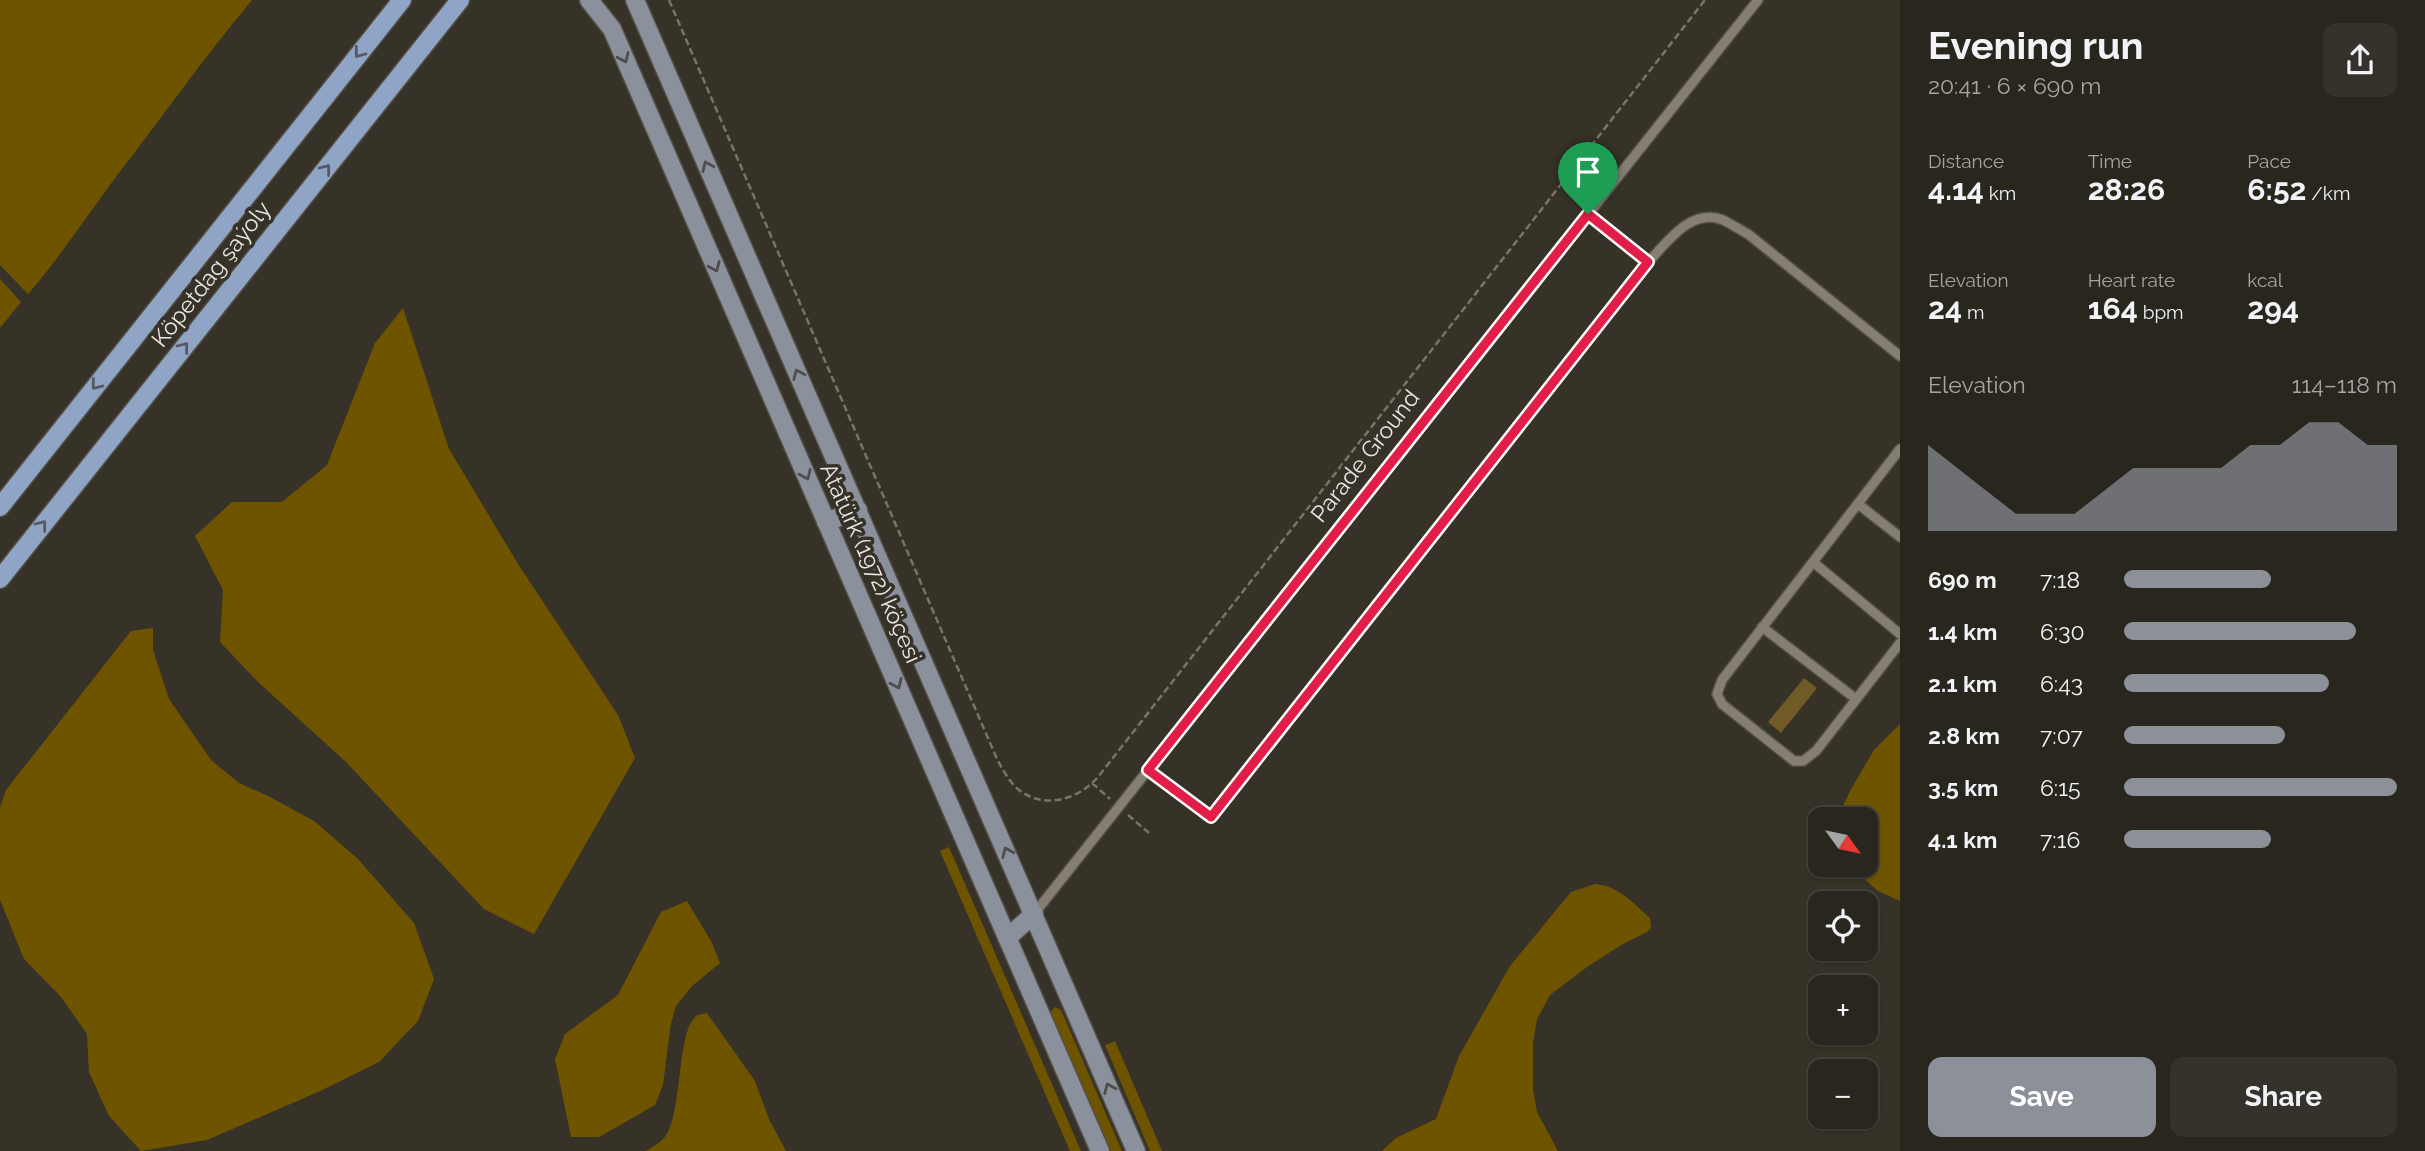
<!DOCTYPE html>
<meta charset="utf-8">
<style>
:root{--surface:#29261e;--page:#35322b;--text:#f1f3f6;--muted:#a5a5a4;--line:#45433c;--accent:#8c9099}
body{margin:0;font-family:Raleway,sans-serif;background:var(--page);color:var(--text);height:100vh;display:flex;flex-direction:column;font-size:26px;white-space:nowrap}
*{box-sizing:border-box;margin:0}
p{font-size:23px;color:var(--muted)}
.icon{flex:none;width:38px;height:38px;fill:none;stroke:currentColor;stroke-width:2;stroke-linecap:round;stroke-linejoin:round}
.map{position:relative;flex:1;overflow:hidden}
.details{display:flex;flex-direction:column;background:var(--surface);width:525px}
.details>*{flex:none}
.needle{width:46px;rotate:123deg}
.buttons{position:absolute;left:1808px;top:807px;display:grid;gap:14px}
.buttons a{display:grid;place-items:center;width:70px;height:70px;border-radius:14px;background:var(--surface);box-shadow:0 2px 5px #0004,0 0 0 2px var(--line);font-size:35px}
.pin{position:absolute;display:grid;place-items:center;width:60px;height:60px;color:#fff;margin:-72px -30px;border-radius:50% 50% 50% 0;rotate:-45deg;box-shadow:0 0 7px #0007}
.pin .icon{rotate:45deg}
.round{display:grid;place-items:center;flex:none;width:74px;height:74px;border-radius:14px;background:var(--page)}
.overview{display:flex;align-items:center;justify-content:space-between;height:119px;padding:0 28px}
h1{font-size:38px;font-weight:700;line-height:52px}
.metrics{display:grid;grid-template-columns:repeat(3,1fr);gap:10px;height:119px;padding:7px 28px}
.metrics div{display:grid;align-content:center}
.metrics b{font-size:30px;font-weight:700}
.metrics small{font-size:19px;font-weight:400}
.metrics p{font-size:19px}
.chart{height:196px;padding:14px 28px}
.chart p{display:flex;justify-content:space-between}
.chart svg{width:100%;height:126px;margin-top:7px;fill:var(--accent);opacity:.7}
.primary-button{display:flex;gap:14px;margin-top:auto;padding:14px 28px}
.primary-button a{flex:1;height:80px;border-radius:14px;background:var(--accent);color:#fff;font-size:28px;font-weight:700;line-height:80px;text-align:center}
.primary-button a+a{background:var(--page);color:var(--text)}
ul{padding:0 28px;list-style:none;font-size:23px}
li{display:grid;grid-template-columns:112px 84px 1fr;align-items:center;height:52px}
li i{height:18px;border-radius:9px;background:var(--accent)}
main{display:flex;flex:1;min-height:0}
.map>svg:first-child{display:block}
.green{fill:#6f5400}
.building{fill:#705a25}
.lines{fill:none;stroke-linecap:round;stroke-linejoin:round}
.lane-casing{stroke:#534f46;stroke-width:12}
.secondary-casing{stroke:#534f46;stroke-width:21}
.primary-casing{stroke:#534f46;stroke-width:21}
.path{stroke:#78746b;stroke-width:2.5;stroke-dasharray:7 3.5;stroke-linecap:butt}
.lane{stroke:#857f73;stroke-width:9}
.secondary{stroke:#8a919c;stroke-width:18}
.primary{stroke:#90a4c5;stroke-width:18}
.oneway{stroke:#565a5f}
.oneway2{stroke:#504e4b}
.route-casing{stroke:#fff;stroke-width:14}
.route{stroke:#e11d48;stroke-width:9}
.labels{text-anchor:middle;stroke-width:7;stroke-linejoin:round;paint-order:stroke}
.street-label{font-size:23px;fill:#e9e6e0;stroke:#373228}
</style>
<main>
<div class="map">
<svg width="1900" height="1151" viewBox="0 0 1900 1151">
<rect width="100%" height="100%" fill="#373228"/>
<path class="green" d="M 0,0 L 252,0 C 205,56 163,116 118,174 C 88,214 61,256 28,294 L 0,265 Z
M 0,279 L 21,302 L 0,328 Z
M 403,308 L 449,449 L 518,564 L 618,715 L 635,758 L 534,934 L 484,909 L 346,762 L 258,682 L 220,642 L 223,590 L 195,536 L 232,502 L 282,502 L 327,465 L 375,343 Z
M 153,628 L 153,650 L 169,699 L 211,760 L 239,783 L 270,797 L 314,821 L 358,859 L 414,923 L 434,979 L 418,1021 L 379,1062 L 318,1092 L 207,1140 L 141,1151 L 109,1116 L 89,1072 L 87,1034 L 61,997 L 24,959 L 0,900 L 0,807 L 6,790 L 131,631 Z
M 1900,724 L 1900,901 L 1878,891 L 1849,865 L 1866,864 L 1866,819 L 1837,819 L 1851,789 L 1874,750 Z
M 949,847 L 1081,1151 L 1070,1151 L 940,851 Z
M 1595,884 C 1619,886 1633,903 1650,918 L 1651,928 L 1647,932 L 1621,945 L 1587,967 L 1550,995 L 1537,1019 L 1533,1043 L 1533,1089 L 1537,1112 L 1558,1151 L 1382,1151 L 1396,1138 L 1436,1119 L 1459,1056 L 1510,966 L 1571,892 Z
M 687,901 L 711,941 L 720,963 L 692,986 L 676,1006 L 671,1023 L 663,1085 L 655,1105 L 599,1137 L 571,1137 L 555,1059 L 565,1034 L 618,995 L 661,912 Z
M 1055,1007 L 1061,1010 L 1122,1151 L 1109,1151 L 1051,1015 L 1050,1012 Z
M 707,1013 L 755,1081 L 769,1119 L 786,1151 L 646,1151 C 652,1147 660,1143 664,1138 C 683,1116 676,1033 696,1016 C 699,1014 703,1014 707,1013 Z
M 1115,1041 L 1162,1151 L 1150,1151 L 1105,1045 Z"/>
<path class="building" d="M 1804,678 L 1817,688 L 1781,733 L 1768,722 Z"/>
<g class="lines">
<g class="lane-casing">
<path id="lane" d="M 1588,214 L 1648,262 C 1667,243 1691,207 1723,220 C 1731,224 1739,229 1748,234 L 1900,356
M 1900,449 L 1722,680 L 1717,694 L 1722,704 L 1794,761 L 1803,761 L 1816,751 L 1900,643
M 1858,504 L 1900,537
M 1813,562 L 1900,634
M 1762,627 L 1856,699
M 1148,770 L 1211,817 L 1648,262
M 1034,914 L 1758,0"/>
</g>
<g class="secondary-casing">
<path id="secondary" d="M 589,0 L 612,29 L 1100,1151
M 635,0 L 1136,1151
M 826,522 L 858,510
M 1007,938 L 1034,914"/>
</g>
<g class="primary-casing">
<path id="primary" d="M 0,507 L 402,0
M 0,579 L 460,0"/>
</g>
<path class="path" d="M 669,0 L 997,759 C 1003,770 1009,782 1019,790 C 1045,810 1079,799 1098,777 L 1705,0
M 1092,783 L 1110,799
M 1128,815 L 1149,833"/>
<use href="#lane" class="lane"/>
<use href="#secondary" class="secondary"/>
<use href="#primary" class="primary"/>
</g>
<defs><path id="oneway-chevron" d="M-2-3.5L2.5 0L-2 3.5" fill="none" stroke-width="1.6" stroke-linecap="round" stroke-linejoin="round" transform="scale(1.75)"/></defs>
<g class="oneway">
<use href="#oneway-chevron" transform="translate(359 53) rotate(128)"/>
<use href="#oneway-chevron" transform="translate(326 169) rotate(-52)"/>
<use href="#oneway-chevron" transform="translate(184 347) rotate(-52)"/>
<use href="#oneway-chevron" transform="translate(96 385) rotate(128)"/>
<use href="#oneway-chevron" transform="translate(42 525) rotate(-52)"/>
</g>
<g class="oneway2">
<use href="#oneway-chevron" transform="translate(624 58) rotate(66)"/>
<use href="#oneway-chevron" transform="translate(707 166) rotate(-114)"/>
<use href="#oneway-chevron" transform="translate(715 267) rotate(66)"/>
<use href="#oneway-chevron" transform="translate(798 374) rotate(-114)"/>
<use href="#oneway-chevron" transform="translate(806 475) rotate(66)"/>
<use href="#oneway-chevron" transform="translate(897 684) rotate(66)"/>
<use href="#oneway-chevron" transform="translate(1007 852) rotate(-114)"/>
<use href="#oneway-chevron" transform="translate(1109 1088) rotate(-113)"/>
</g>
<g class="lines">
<g class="route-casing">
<path id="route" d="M 1588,214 L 1648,262 L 1211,817 L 1148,770 Z"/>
</g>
<use href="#route" class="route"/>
</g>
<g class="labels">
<g class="street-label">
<text transform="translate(211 274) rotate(-52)" y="8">Köpetdag şaýoly</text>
<text transform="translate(1365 456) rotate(-52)" y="8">Parade Ground</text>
<text transform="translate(871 563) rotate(66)" y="8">Atatürk (1972) köçesi</text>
</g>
</g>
</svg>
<div class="buttons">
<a><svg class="needle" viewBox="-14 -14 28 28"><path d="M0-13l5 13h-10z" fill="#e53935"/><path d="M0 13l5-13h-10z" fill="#a5a5a4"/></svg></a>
<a><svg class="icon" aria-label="locate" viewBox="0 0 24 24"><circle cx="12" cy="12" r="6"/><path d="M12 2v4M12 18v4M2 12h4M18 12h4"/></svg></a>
<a>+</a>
<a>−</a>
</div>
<div class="pin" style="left:1588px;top:214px;background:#1e9e55"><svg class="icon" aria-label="arrive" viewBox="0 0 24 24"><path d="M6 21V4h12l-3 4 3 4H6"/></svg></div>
</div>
<section class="details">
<div class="overview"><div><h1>Evening run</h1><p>20:41 · 6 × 690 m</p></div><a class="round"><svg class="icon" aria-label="share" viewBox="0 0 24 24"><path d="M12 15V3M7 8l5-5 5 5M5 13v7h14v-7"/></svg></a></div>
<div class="metrics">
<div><p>Distance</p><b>4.14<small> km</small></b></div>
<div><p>Time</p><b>28:26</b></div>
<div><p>Pace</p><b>6:52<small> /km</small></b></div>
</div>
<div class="metrics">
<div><p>Elevation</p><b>24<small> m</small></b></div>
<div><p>Heart rate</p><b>164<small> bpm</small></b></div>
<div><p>kcal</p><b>294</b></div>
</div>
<div class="chart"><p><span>Elevation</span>114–118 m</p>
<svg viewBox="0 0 160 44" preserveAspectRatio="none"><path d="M0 44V14L10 22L20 30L30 38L40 38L50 38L60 30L70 22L80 22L90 22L100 22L110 14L120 14L130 6L140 6L150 14L160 14V44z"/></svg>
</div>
<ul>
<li><b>690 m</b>7:18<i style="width:54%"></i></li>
<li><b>1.4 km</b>6:30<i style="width:85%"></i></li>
<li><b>2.1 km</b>6:43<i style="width:75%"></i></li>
<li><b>2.8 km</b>7:07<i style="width:59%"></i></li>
<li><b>3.5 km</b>6:15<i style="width:100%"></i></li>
<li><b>4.1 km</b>7:16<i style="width:54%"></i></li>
</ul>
<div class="primary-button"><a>Save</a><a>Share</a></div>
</section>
</main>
